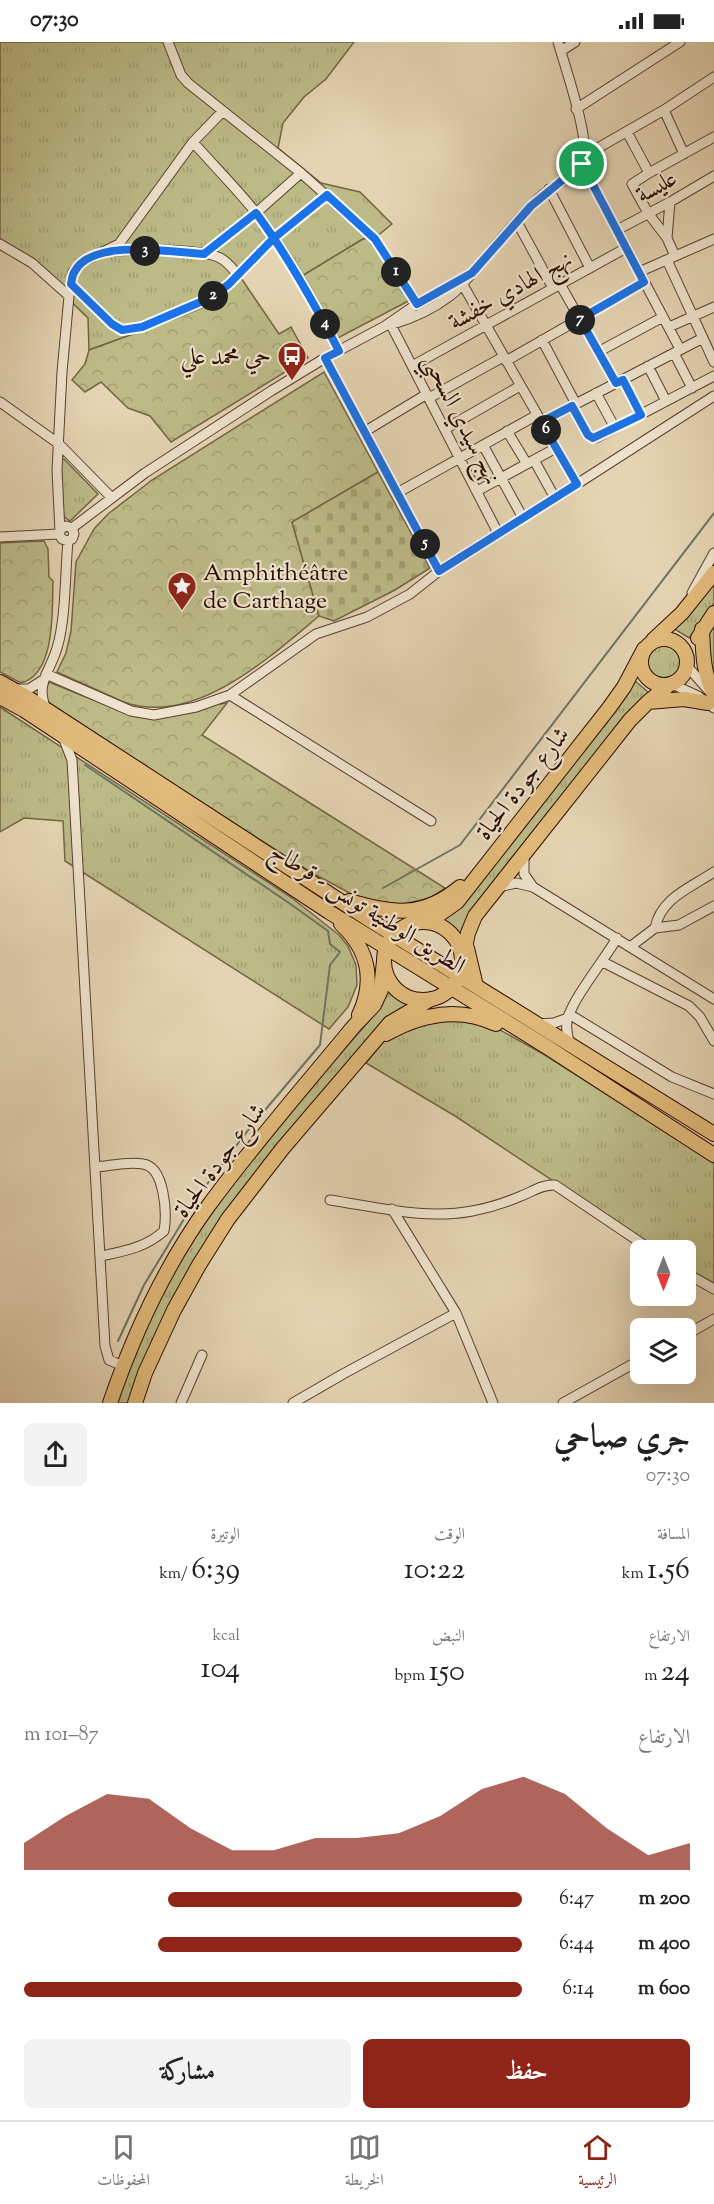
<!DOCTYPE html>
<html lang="ar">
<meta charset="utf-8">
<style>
:root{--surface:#fff;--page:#f2f2f2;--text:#222;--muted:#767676;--line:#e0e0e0;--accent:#8f2418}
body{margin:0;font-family:"Sorts Mill Goudy",Amiri,serif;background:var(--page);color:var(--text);direction:rtl;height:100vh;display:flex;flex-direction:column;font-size:22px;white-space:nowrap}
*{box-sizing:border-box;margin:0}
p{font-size:20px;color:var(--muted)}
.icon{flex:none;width:33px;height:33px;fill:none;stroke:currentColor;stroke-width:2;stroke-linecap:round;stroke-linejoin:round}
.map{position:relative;height:1361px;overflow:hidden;direction:ltr}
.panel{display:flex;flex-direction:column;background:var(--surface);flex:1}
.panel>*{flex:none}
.needle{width:39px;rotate:180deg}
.tools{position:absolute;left:630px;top:1198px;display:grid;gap:12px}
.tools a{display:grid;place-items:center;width:66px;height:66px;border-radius:9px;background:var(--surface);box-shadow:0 6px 24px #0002;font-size:30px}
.pin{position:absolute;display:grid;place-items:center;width:51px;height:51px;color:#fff;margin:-26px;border:3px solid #fff;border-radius:50%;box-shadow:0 2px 6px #0007}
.km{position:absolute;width:30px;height:30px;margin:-15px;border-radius:50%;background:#222;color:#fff;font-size:16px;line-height:30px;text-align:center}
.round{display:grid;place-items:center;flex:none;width:63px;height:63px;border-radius:9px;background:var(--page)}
.summary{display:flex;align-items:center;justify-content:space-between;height:102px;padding:0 24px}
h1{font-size:33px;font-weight:600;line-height:45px}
.stats{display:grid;grid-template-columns:repeat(3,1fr);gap:9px;height:102px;padding:6px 24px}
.stats div{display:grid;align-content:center}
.stats b{font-size:30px;font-weight:600}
.stats small{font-size:16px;font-weight:400}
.stats p{font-size:16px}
.chart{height:168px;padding:12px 24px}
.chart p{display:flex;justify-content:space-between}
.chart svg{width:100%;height:108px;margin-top:6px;fill:var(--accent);opacity:.7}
.button{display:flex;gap:12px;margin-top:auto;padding:12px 24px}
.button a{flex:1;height:69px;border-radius:9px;background:var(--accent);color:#fff;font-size:24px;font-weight:600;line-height:69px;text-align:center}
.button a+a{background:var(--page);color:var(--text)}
ul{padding:0 24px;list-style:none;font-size:20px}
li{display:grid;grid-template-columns:96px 72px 1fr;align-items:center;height:45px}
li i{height:15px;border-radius:8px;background:var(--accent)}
.status{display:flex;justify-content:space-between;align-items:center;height:42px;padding:0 30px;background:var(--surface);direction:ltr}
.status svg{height:16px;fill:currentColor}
.menu{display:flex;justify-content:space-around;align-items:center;height:84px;border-top:2px solid var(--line);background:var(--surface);font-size:16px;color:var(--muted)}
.menu a{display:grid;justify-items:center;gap:3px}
.menu .on{color:var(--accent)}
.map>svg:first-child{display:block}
.grass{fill:url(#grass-tufts);stroke:#746444;stroke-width:1.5}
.forest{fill:url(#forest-crowns);stroke:#746444;stroke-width:1.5}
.cemetery{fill:url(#cemetery-stones);stroke:#746444;stroke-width:1.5}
.park{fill:#bcbb88;stroke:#746444;stroke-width:1.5}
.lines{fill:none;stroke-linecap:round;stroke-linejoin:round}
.stream{stroke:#6c7464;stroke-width:2}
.minor-casing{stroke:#5a3e2e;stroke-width:11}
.highway-casing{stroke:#2b0c01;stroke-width:16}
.minor{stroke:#eee3ce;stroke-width:9}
.highway{stroke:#e2ba7a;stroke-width:14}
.route-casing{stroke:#fff;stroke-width:12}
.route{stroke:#1a73e8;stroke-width:8}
.labels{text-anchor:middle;stroke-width:4.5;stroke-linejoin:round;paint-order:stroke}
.street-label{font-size:24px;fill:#2b0c01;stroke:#eee3ce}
.poi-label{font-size:24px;fill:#2b0c01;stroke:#eee3ce;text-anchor:end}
</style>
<div class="status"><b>07:30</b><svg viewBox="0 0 49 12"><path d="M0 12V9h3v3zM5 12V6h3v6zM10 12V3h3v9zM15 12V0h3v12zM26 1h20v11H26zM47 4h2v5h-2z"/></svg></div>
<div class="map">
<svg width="714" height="1361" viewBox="0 0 714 1361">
<defs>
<pattern id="grass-tufts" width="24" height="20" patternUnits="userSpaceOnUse" patternTransform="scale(1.5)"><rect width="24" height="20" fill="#bcbb88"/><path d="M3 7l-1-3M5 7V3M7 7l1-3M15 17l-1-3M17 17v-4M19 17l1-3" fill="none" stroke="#a2a074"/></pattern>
<pattern id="forest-crowns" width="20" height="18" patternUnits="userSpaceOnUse" patternTransform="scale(1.5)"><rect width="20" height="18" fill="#bcbb88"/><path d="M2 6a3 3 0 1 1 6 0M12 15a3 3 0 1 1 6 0" fill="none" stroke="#a2a074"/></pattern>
<pattern id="cemetery-stones" width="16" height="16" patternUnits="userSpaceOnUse" patternTransform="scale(1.5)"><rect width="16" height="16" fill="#bcbb88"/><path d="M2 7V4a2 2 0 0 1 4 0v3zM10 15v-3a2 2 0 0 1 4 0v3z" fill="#a2a074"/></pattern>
</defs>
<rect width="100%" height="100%" fill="#e5d4b3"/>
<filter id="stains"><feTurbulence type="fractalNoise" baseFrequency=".00333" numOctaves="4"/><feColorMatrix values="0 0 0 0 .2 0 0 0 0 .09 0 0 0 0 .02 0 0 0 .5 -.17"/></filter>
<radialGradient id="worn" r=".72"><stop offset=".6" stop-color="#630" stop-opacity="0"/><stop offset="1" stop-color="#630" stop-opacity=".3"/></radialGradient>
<path class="grass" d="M 0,0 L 354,0 L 326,37 L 304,55 L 283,81 L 278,106 L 321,141 L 360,150 L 392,182 L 376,195 L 363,197 L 302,234 L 276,199 L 239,233 L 216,259 L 180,275 L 89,308 L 88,276 C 58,247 38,226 0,207 Z
M 64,417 L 98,452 L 70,479 L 63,474 L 59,419 Z
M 714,537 L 714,561 L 689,596 L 673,586 Z
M645 619a18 18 0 1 1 36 0a18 18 0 1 1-36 0Z
M 634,638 L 649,651 L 635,663 L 506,827 L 461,893 L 451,883 L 439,877 Z
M 0,665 L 292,856 L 339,893 L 348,904 L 356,923 L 357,943 L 348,965 L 329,987 L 65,819 L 63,779 L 24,776 L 0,790 Z
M 389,947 L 409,962 L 384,979 L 251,1138 L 130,1361 L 116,1361 L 142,1291 L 182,1215 L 213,1168 L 269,1095 L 374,973 Z
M 450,972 L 484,979 L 545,1013 L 714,1121 L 714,1241 L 686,1226 L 686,1209 L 659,1209 L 455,1074 L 366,1021 L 387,995 Z"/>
<path class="forest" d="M 376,195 L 418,254 L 334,298 L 302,234 L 363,197 Z
M 239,233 L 279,292 L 291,285 L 308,316 L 171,400 L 150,374 L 128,366 L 101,340 L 85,350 L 72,338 L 85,322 L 89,308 L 180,275 L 216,260 Z
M 324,330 L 378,430 L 292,480 L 319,574 C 271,614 202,678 134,663 C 125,662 116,656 108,653 C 91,645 74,638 57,630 L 66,611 L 71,589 L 76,520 L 94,487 L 108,472 L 152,438 Z
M 44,499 L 48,507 L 49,535 L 53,539 C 52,567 56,632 21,641 L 0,630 L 0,501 Z
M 49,640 L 130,673 L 227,661 L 202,693 L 445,846 L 430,856 L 398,863 L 377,863 L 355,854 L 307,828 L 50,663 C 45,654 44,649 49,640 Z"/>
<path class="cemetery" d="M 378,430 L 430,526 L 395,548 L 334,579 L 319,574 L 292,480 Z"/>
<path class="park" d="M 714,584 L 714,638 L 709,624 L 708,592 Z"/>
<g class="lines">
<path class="stream" d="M 85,723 L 289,861 L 328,889 L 330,902 L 340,910 L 330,923 L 320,1003 L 249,1087 L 198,1154 L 144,1243 L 118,1299
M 383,846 L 460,803 L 714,471"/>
<g class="minor-casing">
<path id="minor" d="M 168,0 L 181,33 L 188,41 L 301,131 L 375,197 L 417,262
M 561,9 L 575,0
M 576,67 L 680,0
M 664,68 L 684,112
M 223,69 L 193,100 C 214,124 237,147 257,172 C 289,214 315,262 339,309
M 627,90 L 649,131
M 584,114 L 664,68 L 714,35
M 582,122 L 680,307
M 549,147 L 590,226
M 517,180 L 553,246
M 617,188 L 670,160 L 714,134
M 667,196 L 670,160
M 0,202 L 32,221 L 69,254
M 108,209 C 132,208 201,206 220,216 C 227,219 232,226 237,232
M 204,212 L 256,171 L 301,131
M 675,214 L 667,196 L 648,171 L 632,142 L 649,131 L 714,95
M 667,218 L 714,320
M 639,230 L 714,197
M 71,242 L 112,282 L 122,288 L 142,285 L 212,255 L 229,242 L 274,196 L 327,153
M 560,242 L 616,341
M 463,243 L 577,442
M 390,281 L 498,491
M 393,282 C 414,276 433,267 450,254 C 462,245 469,234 478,224 C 498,201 518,176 540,155 C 551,145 581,131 584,116 C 589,95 565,24 558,0
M 669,285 L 714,265
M 542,298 L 576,362
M 598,310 L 663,275
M 674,311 L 692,346
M 325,316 L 439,529
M 506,319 L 644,240
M 412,324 L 626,206
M 648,324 L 666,359
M 623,338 L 641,373
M 596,351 L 615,386
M 429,356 L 503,315
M 0,360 L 59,402 L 111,455
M 572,364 L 588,393 L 596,396 L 714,334
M 541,380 L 703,296
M 445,387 L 520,344
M 507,389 L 527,422
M 364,390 L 427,352
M 483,403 L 523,476
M 534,418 L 555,456
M 477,449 L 556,406
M 397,451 L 537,373
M 72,486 L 145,431 L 271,349 L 325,316 L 385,284 L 417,262 L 472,231
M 60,490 L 57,428 L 62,330 L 69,254 L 73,230 L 84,219 L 119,202 L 193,100
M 0,495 L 59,492
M 692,551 L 714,511
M 687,624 L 710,650
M 46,632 L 131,669 L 154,673 L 196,665 L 230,653 L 316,592 L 367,575 L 410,552 L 439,529 L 577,442 L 714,354
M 672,642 L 698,654 L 714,666
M 15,647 L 29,647 L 43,638
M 230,653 L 431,779
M 46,667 C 35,641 50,630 57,606 C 66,577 65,530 68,499 L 72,497 L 74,492 L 72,486 L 66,484 L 61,487 L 59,492 L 62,497 L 68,499
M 63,695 L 72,718 L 105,1304 L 109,1318 L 123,1324
M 524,814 L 524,832 L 533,845
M 499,845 L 516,841 L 533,845 L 714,957
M 655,886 C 661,856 690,846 714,830
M 630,905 L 655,886 L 679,883 L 714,864
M 603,920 L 689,964 L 700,975 L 714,999
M 569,972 L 672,1035 L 714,1052
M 538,982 L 554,981 L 568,976
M 570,1002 C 567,994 566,987 567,979 C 572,957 605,917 617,896
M 96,1125 C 110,1124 128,1119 143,1122 C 165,1125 167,1172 164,1189 C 145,1206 124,1209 101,1214
M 330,1158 C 376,1165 426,1178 472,1169 C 489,1166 505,1161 521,1154 C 532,1150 542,1142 555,1143 L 653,1209
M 392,1167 L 456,1271 L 493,1361
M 686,1231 L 714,1247
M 686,1293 L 714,1277
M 181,1361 L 202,1313
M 293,1361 L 343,1332 L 456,1271
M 563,1361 L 640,1318"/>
</g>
<g class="highway-casing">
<path id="highway" d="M 702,587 C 703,611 703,631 714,652
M 698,596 L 714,571
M641 620a23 23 0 1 1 46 0a23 23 0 1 1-46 0Z
M 653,598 L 682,571 L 714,531
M 0,640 L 30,657 L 368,877 L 714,1092
M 0,655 L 24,668 L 329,870 L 547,1005 L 714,1113
M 648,660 L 684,657 L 708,661
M 349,859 C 393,872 423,876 460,845
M384 919a39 39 0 1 1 78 0a39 39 0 1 1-78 0Z
M 415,881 L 440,872 L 457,860 L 609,666 L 624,645 L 644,607
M 341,882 C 369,908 375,939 359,973
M 467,906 L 476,944
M 462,920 L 468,891 L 475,874 L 630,678 L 648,660 L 670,642
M 386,992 C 421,972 458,964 496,982
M 110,1361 C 134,1291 166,1222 209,1163 C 253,1103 302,1047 349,990 C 357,980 366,972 374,963 L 381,948 L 384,919
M 135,1361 L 145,1331 L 174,1268 L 199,1223 L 228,1177 L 283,1106 L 390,981 L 431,957"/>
</g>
<use href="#minor" class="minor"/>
<use href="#highway" class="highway"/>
</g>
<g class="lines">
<g class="route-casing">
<path id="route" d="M 582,122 L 531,164 L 472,231 L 417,262 L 375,197 L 327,153 L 274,196 L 229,242 L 212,255 L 142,285 L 122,288 L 112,282 L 71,242 C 72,238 72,233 75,229 C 93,196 172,210 204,212 L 256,171 C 288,214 314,261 339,309 L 325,316 L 439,529 L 577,442 L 541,380 L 572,364 L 588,393 L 593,396 L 641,373 L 623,338 L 616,341 L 580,277 L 644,240 L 582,122"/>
</g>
<use href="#route" class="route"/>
</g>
<defs>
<g id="bus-pin" transform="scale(1.5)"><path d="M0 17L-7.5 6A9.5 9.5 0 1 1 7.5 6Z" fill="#8f2418" stroke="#eee3ce"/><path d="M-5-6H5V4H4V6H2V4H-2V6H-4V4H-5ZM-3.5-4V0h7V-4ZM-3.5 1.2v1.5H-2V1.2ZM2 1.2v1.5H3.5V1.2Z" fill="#fff"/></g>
<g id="sight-pin" transform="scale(1.5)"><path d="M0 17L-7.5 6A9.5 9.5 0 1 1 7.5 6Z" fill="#8f2418" stroke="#eee3ce"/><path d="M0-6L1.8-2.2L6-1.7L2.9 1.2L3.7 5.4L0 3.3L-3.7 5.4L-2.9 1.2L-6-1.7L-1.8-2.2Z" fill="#fff"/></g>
</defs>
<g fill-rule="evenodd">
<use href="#bus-pin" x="292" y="314"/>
<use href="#sight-pin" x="182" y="544"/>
</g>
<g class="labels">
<g class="street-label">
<text transform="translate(656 144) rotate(-29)" y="8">عليسة</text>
<text transform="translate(510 248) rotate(-29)" y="8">نهج الهادي خفشة</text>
<text transform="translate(462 377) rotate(63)" y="8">نهج سيدي السحبي</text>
<text transform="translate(522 741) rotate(-52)" y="8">شارع جودة الحياة</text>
<text transform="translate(368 866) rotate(32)" y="8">الطريق الوطنية تونس - قرطاج</text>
<text transform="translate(219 1118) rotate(-53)" y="8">شارع جودة الحياة</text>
</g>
<g class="poi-label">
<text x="271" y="322">حي محمد علي</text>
<text x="203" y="538" text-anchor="start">Amphithéâtre<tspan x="203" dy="28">de Carthage</tspan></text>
</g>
</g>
<rect width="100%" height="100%" filter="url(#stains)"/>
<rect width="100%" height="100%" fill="url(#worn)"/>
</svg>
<div class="tools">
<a><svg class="needle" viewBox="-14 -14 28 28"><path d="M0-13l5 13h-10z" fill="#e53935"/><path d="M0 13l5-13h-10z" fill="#767676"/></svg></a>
<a><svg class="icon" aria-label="layers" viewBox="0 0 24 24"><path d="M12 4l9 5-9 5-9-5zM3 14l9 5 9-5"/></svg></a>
</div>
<div class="pin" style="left:582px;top:122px;background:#1e9e55"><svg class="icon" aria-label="arrive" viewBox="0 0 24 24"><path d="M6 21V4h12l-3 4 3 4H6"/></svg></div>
<b class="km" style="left:396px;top:230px">1</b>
<b class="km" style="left:213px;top:254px">2</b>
<b class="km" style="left:145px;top:209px">3</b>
<b class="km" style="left:325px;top:282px">4</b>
<b class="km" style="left:425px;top:502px">5</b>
<b class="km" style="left:546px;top:388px">6</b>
<b class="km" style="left:580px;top:278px">7</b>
</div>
<section class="panel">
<div class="summary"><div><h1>جري صباحي</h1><p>07:30</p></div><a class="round"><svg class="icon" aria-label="share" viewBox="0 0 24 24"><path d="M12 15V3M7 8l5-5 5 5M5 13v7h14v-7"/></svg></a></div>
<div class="stats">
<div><p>المسافة</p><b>1.56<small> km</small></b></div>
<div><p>الوقت</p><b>10:22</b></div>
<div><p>الوتيرة</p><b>6:39<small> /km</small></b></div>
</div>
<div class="stats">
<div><p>الارتفاع</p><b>24<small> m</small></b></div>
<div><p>النبض</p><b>150<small> bpm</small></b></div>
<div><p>kcal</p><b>104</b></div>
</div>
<div class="chart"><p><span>الارتفاع</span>87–101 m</p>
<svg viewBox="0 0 160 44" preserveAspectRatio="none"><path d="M0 44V33L10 22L20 13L30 15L40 27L50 36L60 36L70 31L80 31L90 29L100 22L110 11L120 6L130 13L140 27L150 38L160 33V44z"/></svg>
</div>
<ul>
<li><b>200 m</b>6:47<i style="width:71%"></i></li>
<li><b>400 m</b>6:44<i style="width:73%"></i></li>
<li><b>600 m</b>6:14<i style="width:100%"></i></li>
</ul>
<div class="button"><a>حفظ</a><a>مشاركة</a></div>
</section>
<nav class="menu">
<a class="on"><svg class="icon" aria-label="home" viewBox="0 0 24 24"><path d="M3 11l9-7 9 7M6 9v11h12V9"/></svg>الرئيسية</a>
<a><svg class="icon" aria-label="map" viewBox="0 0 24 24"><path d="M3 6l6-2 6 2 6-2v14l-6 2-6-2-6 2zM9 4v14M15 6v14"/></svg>الخريطة</a>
<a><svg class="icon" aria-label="saved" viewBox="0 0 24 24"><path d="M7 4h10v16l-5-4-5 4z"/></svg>المحفوظات</a>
</nav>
